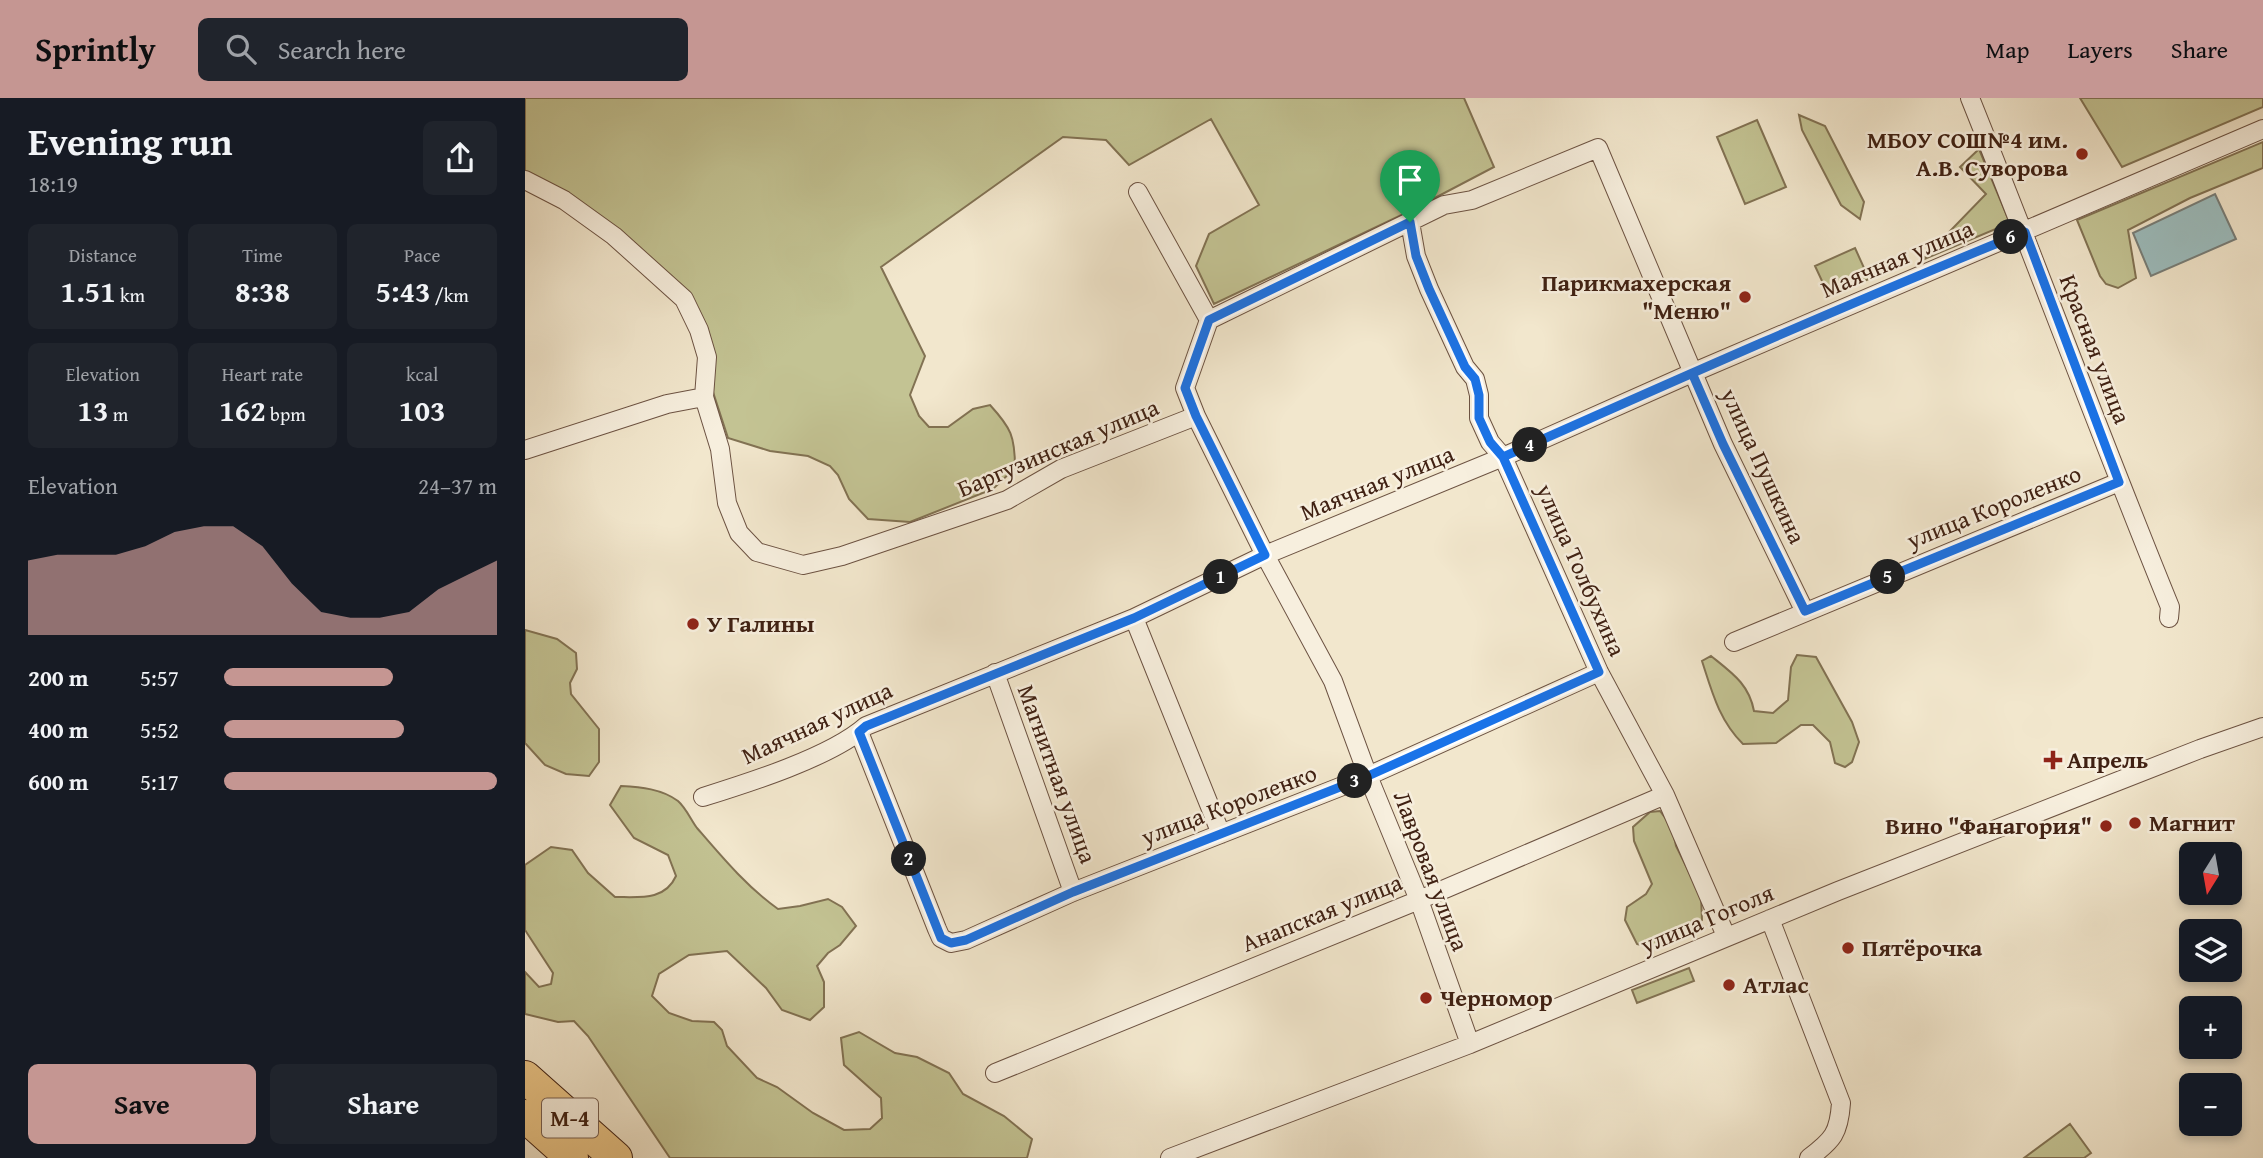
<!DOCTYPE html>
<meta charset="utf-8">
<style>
:root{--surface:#171b24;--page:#20242c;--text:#f1f3f6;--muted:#9ea1a6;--accent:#c59692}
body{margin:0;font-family:"Gentium Book Plus",serif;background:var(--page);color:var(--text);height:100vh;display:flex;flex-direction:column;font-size:26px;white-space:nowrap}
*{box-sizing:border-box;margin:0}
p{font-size:23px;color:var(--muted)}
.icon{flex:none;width:38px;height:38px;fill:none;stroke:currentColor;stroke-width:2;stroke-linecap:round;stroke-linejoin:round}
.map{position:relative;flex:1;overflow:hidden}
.sheet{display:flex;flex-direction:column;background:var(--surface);width:525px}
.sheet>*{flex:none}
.needle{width:46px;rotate:191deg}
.tools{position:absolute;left:1654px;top:744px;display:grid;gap:14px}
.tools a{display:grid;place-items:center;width:63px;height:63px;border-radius:10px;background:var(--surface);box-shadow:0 4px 10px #0003;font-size:35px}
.pin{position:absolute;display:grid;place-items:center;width:60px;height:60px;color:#fff;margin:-72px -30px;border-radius:50% 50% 50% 0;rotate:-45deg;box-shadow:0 0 7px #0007}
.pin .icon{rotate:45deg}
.km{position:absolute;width:35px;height:35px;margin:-18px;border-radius:50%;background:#222;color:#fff;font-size:19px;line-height:35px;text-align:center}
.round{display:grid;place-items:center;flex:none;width:74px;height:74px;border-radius:10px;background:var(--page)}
.overview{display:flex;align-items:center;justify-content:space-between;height:119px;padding:0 28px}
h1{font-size:38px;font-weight:600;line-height:52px}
.metrics{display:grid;grid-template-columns:repeat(3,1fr);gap:10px;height:119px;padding:7px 28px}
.metrics div{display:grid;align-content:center;border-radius:10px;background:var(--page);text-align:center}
.metrics b{font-size:30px;font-weight:600}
.metrics small{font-size:19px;font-weight:400}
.metrics p{font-size:19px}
.chart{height:196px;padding:14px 28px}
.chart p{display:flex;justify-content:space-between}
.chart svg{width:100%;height:126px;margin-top:7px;fill:var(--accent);opacity:.7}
.primary-button{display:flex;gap:14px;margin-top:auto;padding:14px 28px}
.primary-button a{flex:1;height:80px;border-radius:10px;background:var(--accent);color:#111;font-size:28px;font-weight:600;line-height:80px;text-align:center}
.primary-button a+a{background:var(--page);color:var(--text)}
ul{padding:0 28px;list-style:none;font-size:23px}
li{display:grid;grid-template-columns:112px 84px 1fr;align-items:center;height:52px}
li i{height:18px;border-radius:9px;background:var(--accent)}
header{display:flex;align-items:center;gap:42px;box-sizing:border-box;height:98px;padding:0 35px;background:var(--accent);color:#111}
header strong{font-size:33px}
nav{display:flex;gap:38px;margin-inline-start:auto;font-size:24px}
.search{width:490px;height:63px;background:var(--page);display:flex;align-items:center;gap:18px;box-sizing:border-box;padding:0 24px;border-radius:10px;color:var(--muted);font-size:26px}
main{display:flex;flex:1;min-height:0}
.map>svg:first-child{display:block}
.green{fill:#c3c393;stroke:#827253;stroke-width:2}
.water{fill:#9dbebf;stroke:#787f7a;stroke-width:2}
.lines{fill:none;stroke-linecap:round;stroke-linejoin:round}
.street-casing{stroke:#6c5242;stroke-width:20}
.highway-casing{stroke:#402113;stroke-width:34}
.street{stroke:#f7efde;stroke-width:18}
.highway{stroke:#e9c486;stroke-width:32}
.route-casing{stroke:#fff;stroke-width:14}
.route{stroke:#1a73e8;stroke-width:9}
.poi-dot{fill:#8f2418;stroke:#f7efde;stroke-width:2.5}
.labels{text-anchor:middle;stroke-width:5;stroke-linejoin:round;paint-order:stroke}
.shield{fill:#f7efde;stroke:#775f50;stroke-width:2}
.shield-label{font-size:23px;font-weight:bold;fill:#402113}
.poi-label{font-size:24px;font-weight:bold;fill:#402113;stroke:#f7efde;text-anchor:start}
.street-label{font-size:24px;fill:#402113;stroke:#f7efde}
</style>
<header>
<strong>Sprintly</strong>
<div class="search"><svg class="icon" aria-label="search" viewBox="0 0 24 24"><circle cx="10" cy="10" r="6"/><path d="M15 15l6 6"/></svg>Search here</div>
<nav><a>Map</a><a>Layers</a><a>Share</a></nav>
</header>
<main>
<section class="sheet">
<div class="overview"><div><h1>Evening run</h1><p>18:19</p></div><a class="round"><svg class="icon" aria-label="share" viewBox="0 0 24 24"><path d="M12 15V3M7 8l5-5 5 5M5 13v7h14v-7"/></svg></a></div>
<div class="metrics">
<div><p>Distance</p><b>1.51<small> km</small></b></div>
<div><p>Time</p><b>8:38</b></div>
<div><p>Pace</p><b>5:43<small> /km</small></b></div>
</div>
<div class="metrics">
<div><p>Elevation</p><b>13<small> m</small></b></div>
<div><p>Heart rate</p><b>162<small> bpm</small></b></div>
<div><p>kcal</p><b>103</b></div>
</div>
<div class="chart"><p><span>Elevation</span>24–37 m</p>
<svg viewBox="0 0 160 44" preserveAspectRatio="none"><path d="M0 44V18L10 16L20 16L30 16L40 13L50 8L60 6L70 6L80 13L90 26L100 36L110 38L120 38L130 36L140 28L150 23L160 18V44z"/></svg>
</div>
<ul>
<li><b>200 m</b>5:57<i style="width:62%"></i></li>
<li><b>400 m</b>5:52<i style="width:66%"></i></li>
<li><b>600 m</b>5:17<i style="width:100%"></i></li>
</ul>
<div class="primary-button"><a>Save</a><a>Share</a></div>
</section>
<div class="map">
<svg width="1738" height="1060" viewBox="0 0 1738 1060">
<rect width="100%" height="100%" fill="#f2e7cd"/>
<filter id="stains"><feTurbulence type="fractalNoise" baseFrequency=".00286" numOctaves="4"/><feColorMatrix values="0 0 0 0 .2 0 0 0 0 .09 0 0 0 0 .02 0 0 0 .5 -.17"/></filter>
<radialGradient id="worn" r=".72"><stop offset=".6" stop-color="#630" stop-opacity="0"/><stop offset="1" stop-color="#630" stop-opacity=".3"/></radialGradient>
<path class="green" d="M 0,0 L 939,0 L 969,69 L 885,113 L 689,206 L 671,168 L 684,136 L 734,107 L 686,21 L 604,67 L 581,42 L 538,39 L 356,169 L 400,258 L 385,297 L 394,318 L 404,329 L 423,329 L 448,311 L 465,307 C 486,330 490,338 490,370 L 468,391 L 385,424 L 343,421 L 324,401 L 313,377 L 305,368 L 283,358 L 245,353 L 203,340 L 188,294 L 189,253 L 182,229 L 173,210 L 141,175 L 0,76 Z
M 1555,0 L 1738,0 L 1738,9 L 1597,69 Z
M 1274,17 L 1300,28 L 1339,104 L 1335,121 L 1316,107 L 1277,32 Z
M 1232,22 L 1261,89 L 1220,106 L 1192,39 Z
M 1738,44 L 1738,70 L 1665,100 L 1603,132 L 1611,180 L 1593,190 L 1581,186 L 1575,178 L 1552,122 Z
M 1454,51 L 1485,125 L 1397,162 L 1461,96 L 1435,69 Z
M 1330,150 L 1344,181 L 1304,198 L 1290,168 Z
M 0,532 L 32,541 L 51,555 L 52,571 L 45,585 L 46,596 L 74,631 L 74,664 L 64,678 L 41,676 L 20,667 L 0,645 Z
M 1272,557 L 1291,559 L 1327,624 L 1334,644 L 1327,664 L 1320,669 L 1310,665 L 1305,644 L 1288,627 L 1276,627 L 1251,645 L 1218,646 C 1194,622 1187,594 1177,563 L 1186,558 C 1207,575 1224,586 1229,613 L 1248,615 L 1263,602 L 1266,569 Z
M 96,688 C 116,689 137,691 153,703 C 161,710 166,722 172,730 C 197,759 222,789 253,811 L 275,808 L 303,801 L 317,809 L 331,828 L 315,847 L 303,855 L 292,868 L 299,884 L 299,909 L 285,922 L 257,912 L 241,890 L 202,853 L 164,857 L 134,876 L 127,898 L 144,915 L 167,923 L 189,924 L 197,932 L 202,948 L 232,980 L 252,989 L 288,1015 L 319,1032 L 345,1031 L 357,1020 L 356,1000 L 319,967 L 316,940 L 334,934 L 370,955 L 392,959 L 424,975 L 438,996 L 479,1018 L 507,1041 L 502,1060 L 145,1060 L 63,938 L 49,923 L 33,924 L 0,916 L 0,874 L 14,889 L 26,886 L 28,875 L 0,832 L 0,767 L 26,749 L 47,752 L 63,775 L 90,799 C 114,799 140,803 151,778 L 143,757 L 109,740 L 85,707 Z
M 1135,713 L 1147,729 L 1151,748 L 1176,798 L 1177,822 C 1158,839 1137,853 1112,846 L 1100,822 L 1102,809 L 1121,796 L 1127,786 L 1109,743 L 1108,729 L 1125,714 Z
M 1164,870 L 1169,883 L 1112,905 L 1107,892 Z
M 1545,1026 L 1566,1055 L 1559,1060 L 1499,1060 Z"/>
<path class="water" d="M 1690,96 L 1711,141 L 1626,178 L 1608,135 Z"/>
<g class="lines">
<g class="street-casing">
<path id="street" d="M 1445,0 C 1513,169 1576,340 1645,509 L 1644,520
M 0,82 L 39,102 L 89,138 L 159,201 L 174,232 L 182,259 L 179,299 L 195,351 L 202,405 L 214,435 L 232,454 L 278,467 L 317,458 L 482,402 L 536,371 L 671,318
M 613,94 L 684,222
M 885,124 L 891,158 L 904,191 L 940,269 L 950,281 L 954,297 L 954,320 L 965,344 L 978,359 L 1074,574 L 1140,697 L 1201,838
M 0,352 L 142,306 L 179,299
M 609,520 L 696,736
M 1209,544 L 1594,384
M 470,575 L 548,794
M 334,634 L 412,831 L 416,840 L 426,845 L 441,842 L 548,794 L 843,678 L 1074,574
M 178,699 C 223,685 306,659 341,628 L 609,520 L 740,457 L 978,359 L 1167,275 L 1738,31
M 1245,821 L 1316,1005 C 1314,1035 1308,1042 1284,1060
M 945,946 L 894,802 L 843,678 L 808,583 L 740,457 L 671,318 L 660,290 L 684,222 L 919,107 L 947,102 L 1073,50 L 1198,346 L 1280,514
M 470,975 L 894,802 L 1140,697
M 645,1060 L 945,946 L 1313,793 L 1675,651 L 1738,629"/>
</g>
<g class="highway-casing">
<path id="highway" d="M 0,979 L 91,1060
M 0,1018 L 47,1060"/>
</g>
<use href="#street" class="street"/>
<use href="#highway" class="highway"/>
</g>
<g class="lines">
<g class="route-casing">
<path id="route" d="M 885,124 L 684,222 L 660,290 L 671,318 L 740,457 L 609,520 L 341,628 L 334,634 L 416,840 L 426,845 L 441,842 L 548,794 L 843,678 L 1074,574 L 978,359 L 1167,275 L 1198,346 L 1280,513 L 1594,384 L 1500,134 C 1324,205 1151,282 978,359 L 965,344 L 954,320 L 954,297 L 950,281 L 940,269 L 904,191 L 891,158 L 885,124"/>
</g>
<use href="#route" class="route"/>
</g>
<g class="poi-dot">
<circle cx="1557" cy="56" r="7"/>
<circle cx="1220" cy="199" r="7"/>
<circle cx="168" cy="526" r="7"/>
<path d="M1524.5 651.5h7v7h7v7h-7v7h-7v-7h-7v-7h7z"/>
<circle cx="1610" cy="725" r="7"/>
<circle cx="1581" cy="728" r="7"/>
<circle cx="1323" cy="850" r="7"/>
<circle cx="1204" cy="887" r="7"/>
<circle cx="901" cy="900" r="7"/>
</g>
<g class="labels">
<rect class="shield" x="17" y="1000.5" width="56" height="39" rx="5"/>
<g class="shield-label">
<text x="45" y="1028">М-4</text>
</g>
<g class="poi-label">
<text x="1543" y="50" text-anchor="end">МБОУ СОШ№4 им.<tspan x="1543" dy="28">А.В. Суворова</tspan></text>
<text x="1206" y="193" text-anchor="end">Парикмахерская<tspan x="1206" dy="28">"Меню"</tspan></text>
<text x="182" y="534">У Галины</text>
<text x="1542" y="670">Апрель</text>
<text x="1624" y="733">Магнит</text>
<text x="1567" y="736" text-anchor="end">Вино "Фанагория"</text>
<text x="1337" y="858">Пятёрочка</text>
<text x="1218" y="895">Атлас</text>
<text x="915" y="908">Черномор</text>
</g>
<g class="street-label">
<text transform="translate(1372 161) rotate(-23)" y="8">Маячная улица</text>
<text transform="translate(1570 251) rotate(69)" y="8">Красная улица</text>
<text transform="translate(533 350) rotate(-23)" y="8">Баргузинская улица</text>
<text transform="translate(1238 368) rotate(65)" y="8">улица Пушкина</text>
<text transform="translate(852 385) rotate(-22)" y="8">Маячная улица</text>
<text transform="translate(1469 409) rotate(-22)" y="8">улица Короленко</text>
<text transform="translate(1056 472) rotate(66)" y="8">улица Толбухина</text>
<text transform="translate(292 625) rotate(-25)" y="8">Маячная улица</text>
<text transform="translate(532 676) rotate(70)" y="8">Магнитная улица</text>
<text transform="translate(704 707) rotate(-21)" y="8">улица Короленко</text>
<text transform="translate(906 773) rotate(69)" y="8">Лавровая улица</text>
<text transform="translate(797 815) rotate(-22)" y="8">Анапская улица</text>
<text transform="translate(1182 821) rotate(-23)" y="8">улица Гоголя</text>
</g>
</g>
<rect width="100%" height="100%" filter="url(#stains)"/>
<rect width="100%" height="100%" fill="url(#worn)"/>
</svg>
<div class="tools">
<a><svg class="needle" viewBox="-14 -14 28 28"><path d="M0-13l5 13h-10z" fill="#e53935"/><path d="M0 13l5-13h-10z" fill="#9ea1a6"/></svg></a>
<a><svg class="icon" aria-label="layers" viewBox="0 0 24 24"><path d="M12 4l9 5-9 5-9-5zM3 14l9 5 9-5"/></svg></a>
<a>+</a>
<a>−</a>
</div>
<div class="pin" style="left:885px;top:124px;background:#1e9e55"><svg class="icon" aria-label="arrive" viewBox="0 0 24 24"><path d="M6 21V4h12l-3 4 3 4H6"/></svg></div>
<b class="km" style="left:696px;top:479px">1</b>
<b class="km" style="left:384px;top:761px">2</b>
<b class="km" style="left:830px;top:683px">3</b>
<b class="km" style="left:1005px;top:347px">4</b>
<b class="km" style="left:1363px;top:479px">5</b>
<b class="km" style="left:1486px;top:139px">6</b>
</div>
</main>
